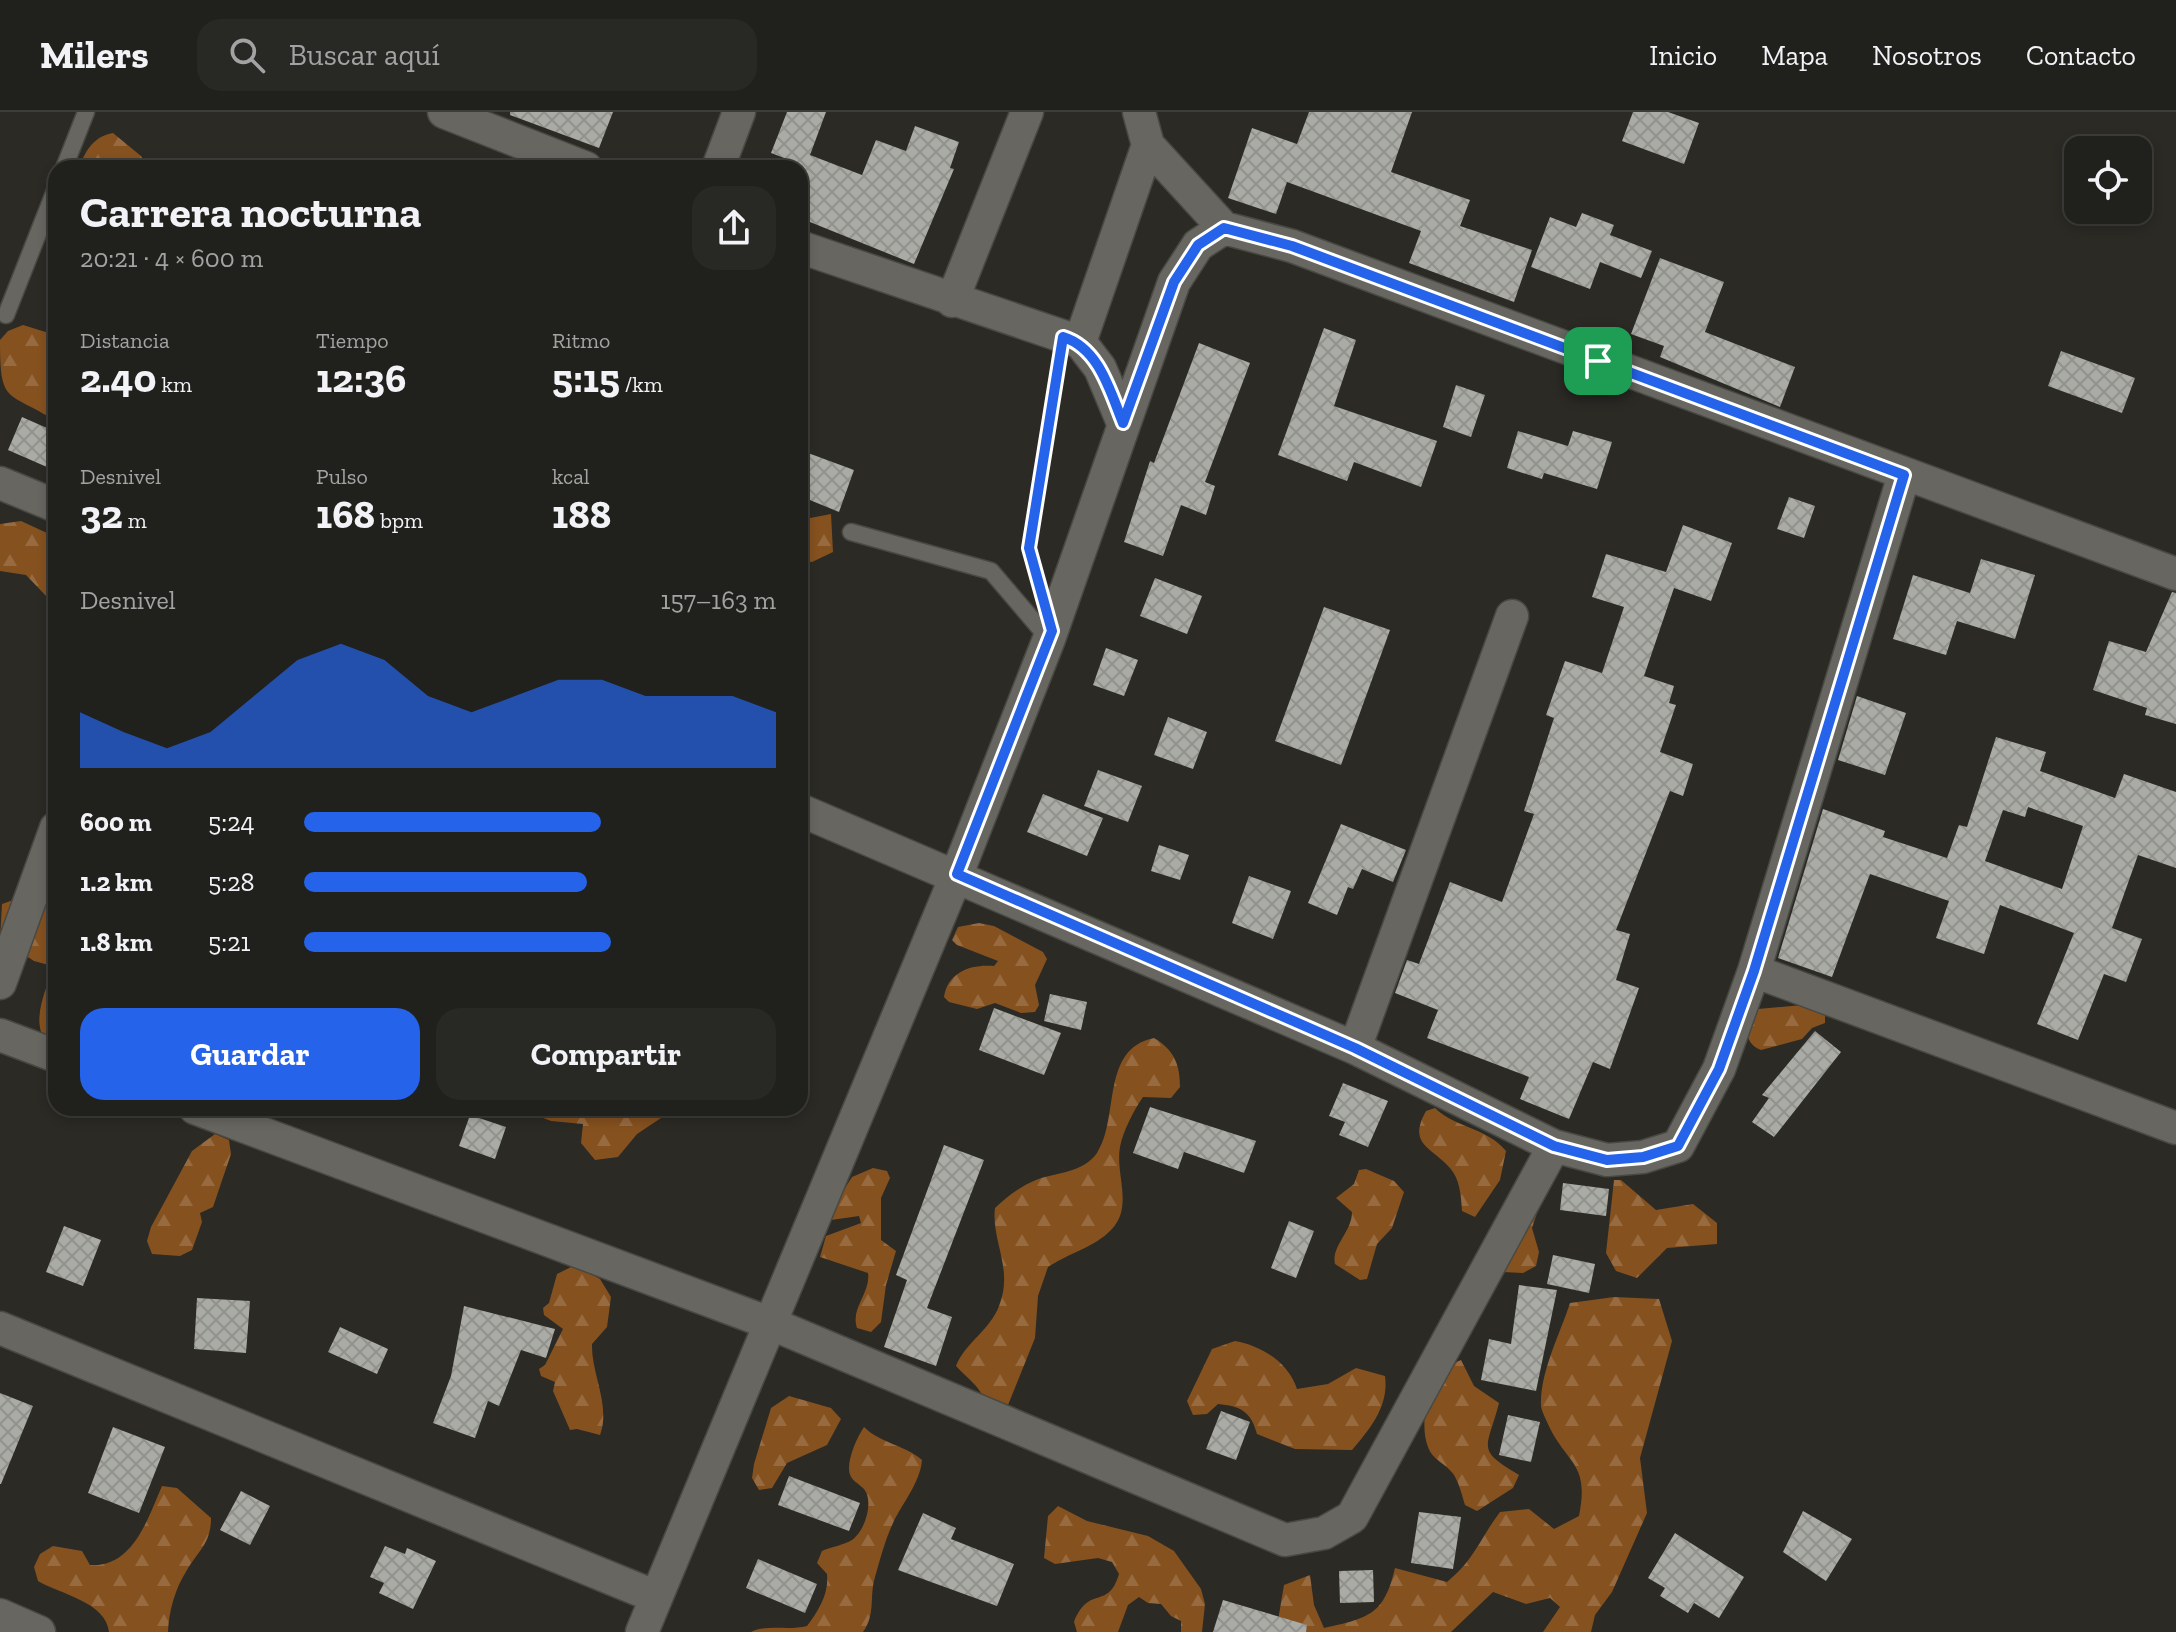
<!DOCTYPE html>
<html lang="es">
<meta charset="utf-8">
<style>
:root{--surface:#20201c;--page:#282825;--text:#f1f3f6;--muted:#a2a3a3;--line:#3d3e3b;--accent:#2563eb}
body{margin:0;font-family:"Zilla Slab",serif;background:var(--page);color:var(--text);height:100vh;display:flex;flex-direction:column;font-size:30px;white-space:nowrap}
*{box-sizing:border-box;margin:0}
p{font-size:26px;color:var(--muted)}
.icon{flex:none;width:44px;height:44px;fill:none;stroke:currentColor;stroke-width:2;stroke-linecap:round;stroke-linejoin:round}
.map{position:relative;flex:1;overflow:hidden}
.panel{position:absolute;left:48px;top:48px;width:760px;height:956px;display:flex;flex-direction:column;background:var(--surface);border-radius:24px;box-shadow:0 4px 12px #0003,0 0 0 2px var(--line)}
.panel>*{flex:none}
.controls{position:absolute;left:2064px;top:24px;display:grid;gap:16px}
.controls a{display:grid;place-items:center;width:88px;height:88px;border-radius:16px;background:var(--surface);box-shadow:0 4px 12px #0003,0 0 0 2px var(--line);font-size:40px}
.pin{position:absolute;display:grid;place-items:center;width:68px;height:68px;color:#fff;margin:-34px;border-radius:16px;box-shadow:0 4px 12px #0006}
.round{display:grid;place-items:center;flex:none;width:84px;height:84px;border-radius:24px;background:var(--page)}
.overview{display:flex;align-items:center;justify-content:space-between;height:136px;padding:0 32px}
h1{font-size:44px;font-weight:800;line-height:60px}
.figures{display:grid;grid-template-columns:repeat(3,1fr);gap:12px;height:136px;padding:8px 32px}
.figures div{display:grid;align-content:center}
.figures b{font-size:40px;font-weight:800}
.figures small{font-size:22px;font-weight:400}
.figures p{font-size:22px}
.chart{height:224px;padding:16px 32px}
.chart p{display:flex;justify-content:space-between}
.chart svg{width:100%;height:144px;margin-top:8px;fill:var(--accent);opacity:.7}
.cta{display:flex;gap:16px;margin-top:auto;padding:16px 32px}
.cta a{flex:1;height:92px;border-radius:24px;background:var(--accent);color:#fff;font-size:32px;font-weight:800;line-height:92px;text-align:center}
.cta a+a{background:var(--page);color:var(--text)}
ul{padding:0 32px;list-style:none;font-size:26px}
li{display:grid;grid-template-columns:128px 96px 1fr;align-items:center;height:60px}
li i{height:20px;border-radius:10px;background:var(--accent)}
header{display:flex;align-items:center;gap:48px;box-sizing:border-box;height:112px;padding:0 40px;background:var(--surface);border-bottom:2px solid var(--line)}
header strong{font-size:38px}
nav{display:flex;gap:44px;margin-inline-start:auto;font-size:28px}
.search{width:560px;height:72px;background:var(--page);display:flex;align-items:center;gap:20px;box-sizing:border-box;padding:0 28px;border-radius:24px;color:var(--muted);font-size:30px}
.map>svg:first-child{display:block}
.forest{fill:url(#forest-firs)}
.building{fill:url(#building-cross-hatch);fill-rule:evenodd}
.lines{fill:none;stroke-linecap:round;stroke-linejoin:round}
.lane-casing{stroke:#494944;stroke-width:19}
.street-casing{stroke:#494944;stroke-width:35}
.path{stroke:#7b7a76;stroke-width:5;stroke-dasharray:6 6;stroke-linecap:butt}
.lane{stroke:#676660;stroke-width:16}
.street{stroke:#676660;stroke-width:32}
.route-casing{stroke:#fff;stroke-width:16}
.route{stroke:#2563eb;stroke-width:10}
</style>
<header>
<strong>Milers</strong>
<div class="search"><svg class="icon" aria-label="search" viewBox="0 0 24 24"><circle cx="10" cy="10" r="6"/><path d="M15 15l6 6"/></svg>Buscar aquí</div>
<nav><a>Inicio</a><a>Mapa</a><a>Nosotros</a><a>Contacto</a></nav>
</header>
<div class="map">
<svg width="2176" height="1520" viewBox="0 0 2176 1520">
<defs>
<pattern id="forest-firs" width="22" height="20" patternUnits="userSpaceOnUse" patternTransform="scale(2)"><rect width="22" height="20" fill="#85511f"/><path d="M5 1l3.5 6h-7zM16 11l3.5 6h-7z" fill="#976a40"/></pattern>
<pattern id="building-cross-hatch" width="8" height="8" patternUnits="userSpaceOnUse" patternTransform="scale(2)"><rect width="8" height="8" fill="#a9aba4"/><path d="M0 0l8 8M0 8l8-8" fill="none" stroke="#91928d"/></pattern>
</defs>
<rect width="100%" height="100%" fill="#2b2a25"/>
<path class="forest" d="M 113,21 L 141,44 L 148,56 L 79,56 C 85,39 94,24 113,21 Z
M 23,213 L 52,222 L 56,228 L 56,309 C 6,278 0,293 0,228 L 8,219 Z
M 831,402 L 833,440 L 812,450 L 800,449 L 800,408 Z
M 21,409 L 47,421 L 56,431 L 56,484 L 47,485 L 26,463 L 0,459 L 0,412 Z
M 45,777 L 56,780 L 56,855 L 34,849 L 0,827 L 2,792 Z
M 979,811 L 994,814 L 1043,840 L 1047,847 L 1035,873 L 1039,893 L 1035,900 L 1021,901 L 995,891 L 977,897 L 949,890 L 944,885 C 948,859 972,852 994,854 L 998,849 L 957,833 L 952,828 L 958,815 Z
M 56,872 L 56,939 C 33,923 38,900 46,876 Z
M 1803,893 L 1825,900 L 1825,911 L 1812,916 L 1802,927 L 1761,938 C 1742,931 1744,909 1758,897 Z
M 1154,926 C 1174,938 1180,952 1180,975 L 1171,986 L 1143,985 C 1134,998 1123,1019 1120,1035 C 1115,1062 1134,1095 1111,1118 C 1095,1135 1067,1142 1048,1155 L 1038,1184 L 1035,1226 L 1008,1293 C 988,1295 987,1288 976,1274 C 970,1267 962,1261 956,1254 C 965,1231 990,1218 999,1194 C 1014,1157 991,1129 995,1096 C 1006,1085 1021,1074 1036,1068 C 1057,1060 1083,1061 1097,1041 C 1120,1006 1100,937 1154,926 Z
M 518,996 L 676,996 L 637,1022 L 618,1045 L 595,1048 L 581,1031 L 583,1012 L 551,1009 Z
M 1435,996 C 1455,1016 1486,1015 1506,1039 L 1500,1068 L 1475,1105 L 1462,1099 C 1461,1084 1460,1067 1450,1056 C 1432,1035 1407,1033 1426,999 Z
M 215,1022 L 229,1028 L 231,1042 L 213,1095 L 200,1101 L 202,1110 L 192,1138 L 180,1144 L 152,1142 L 147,1129 L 151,1115 L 192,1039 Z
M 873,1056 L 887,1059 L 890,1066 L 881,1086 L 881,1128 L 896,1139 L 886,1173 L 881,1210 L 871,1220 L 857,1216 C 850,1196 871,1181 868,1161 L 820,1145 L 826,1124 L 861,1111 L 859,1104 L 824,1109 L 852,1065 Z
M 1366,1057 L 1394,1069 L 1404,1080 L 1392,1116 L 1377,1132 L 1367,1167 L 1360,1168 L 1335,1152 C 1331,1134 1352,1120 1352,1100 L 1336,1086 L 1354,1072 L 1359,1058 Z
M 1614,1068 L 1621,1068 L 1656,1098 L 1693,1092 L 1717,1111 L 1717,1132 L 1667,1136 L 1637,1166 L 1616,1159 L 1606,1141 Z
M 1546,1074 L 1532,1116 L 1539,1140 L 1536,1154 L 1523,1161 L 1503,1160 Z
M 575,1153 L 600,1167 L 611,1185 L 607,1215 L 592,1232 C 591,1261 611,1294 600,1323 L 577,1317 L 570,1318 L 553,1279 L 555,1270 L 541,1264 L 539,1257 L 545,1253 L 563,1217 L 544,1203 L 543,1196 L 549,1191 L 557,1162 Z
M 1614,1185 L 1659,1187 L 1672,1229 L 1640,1346 L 1647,1401 L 1612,1480 L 1595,1503 L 1591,1520 L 1543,1520 L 1560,1495 L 1550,1486 L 1526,1492 L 1493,1480 L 1451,1520 L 1276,1520 L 1284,1473 L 1310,1463 L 1314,1493 L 1324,1516 C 1369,1506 1384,1503 1395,1456 L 1447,1470 C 1475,1447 1479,1428 1500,1400 L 1529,1397 L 1554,1417 L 1579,1404 C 1590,1349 1566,1353 1547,1310 C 1545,1305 1541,1298 1541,1293 C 1540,1260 1560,1222 1570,1191 Z
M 1235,1229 C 1262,1234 1288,1250 1297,1277 L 1328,1272 L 1356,1256 L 1385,1264 C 1389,1294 1371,1316 1352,1338 L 1295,1337 L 1257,1322 C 1251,1299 1240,1294 1218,1292 L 1207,1302 L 1193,1303 L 1187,1289 L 1212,1237 Z
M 1461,1248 L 1474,1274 L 1499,1291 C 1487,1338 1475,1337 1519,1363 L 1513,1376 L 1477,1399 L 1465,1393 C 1462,1383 1459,1371 1454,1363 C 1446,1351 1433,1349 1428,1335 C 1417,1306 1432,1258 1461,1248 Z
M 789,1284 L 831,1296 L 841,1307 L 827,1333 L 787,1351 L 772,1376 L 759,1378 L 752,1366 L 754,1352 L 771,1296 Z
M 864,1315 C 880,1331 905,1333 922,1348 C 920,1371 903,1390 893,1411 C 885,1428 880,1448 875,1465 C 869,1485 876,1502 863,1520 L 751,1520 C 766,1512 789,1519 807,1514 C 819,1498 829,1482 827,1462 L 817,1451 L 822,1439 C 831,1435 844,1433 852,1428 C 865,1419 875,1388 863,1376 C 857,1370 849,1368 849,1356 C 849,1344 857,1325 864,1315 Z
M 162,1374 L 177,1376 L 211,1406 C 211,1431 199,1438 187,1458 C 175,1477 169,1498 168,1520 L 109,1520 C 106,1490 60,1482 38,1469 L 34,1455 L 40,1442 L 53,1434 L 82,1439 L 90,1453 C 133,1456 148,1406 162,1374 Z
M 1058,1394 L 1087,1409 L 1148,1424 L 1174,1439 L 1201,1477 L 1205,1492 L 1202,1520 L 1181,1520 L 1181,1509 L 1171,1504 L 1161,1492 L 1148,1491 L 1139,1485 L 1128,1493 L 1118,1520 L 1077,1520 L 1074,1510 C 1089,1472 1108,1499 1119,1462 L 1112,1450 L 1098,1446 L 1055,1452 L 1044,1446 L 1048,1404 Z"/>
<path class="building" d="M 510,0 L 613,0 L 599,36 L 510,3 Z
M 787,0 L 826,0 L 810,43 L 862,63 L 876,28 L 906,39 L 915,14 L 959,30 L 950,56 L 954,57 L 914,152 L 800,106 L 800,52 L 771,41 Z
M 1309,0 L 1412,0 L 1391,60 L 1470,88 L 1460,114 L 1532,138 L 1514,190 L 1409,151 L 1421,119 L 1287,70 L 1276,102 L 1228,86 L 1252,16 L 1297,32 Z
M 1633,0 L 1668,0 L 1699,11 L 1684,52 L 1622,29 Z
M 1582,101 L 1614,113 L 1610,123 L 1652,139 L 1641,166 L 1600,150 L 1590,177 L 1531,155 L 1550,105 L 1576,115 Z
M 1660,146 L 1724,170 L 1705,220 L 1795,255 L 1780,295 L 1660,245 L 1664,234 L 1631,222 Z
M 1324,216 L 1356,228 L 1334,294 L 1437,329 L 1421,375 L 1354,350 L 1347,369 L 1278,343 Z
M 1199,231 L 1250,251 L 1205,370 L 1215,374 L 1206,403 L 1181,393 L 1163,444 L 1124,430 L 1150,349 L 1154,351 Z
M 2061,239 L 2135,266 L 2122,301 L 2048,274 Z
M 1456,273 L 1485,283 L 1471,325 L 1443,315 Z
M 22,305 L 56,320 L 56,359 L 8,338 Z
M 1518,319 L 1568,334 L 1573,319 L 1612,330 L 1597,377 L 1544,361 L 1542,367 L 1507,356 Z
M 800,338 L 854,358 L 839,400 L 800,384 Z
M 1789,385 L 1815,394 L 1804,426 L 1777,417 Z
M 1683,413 L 1732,431 L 1711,489 L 1674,476 L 1644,564 L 1674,574 L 1669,591 L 1676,593 L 1660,640 L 1693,652 L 1683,684 L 1670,679 L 1616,818 L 1630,822 L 1616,868 L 1639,876 L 1610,957 L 1593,950 L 1569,1007 L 1520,987 L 1529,965 L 1427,926 L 1438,898 L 1395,881 L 1407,848 L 1419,852 L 1450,770 L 1502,790 L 1534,702 L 1524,699 L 1554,606 L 1546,603 L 1565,549 L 1602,561 L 1624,495 L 1592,485 L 1606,442 L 1666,460 Z
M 1981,447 L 2035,463 L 2015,527 L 1957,509 L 1946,543 L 1893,527 L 1913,463 L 1970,481 Z
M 1155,466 L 1202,484 L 1187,522 L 1140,504 Z
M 2172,480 L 2176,481 L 2176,612 L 2145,603 L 2147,596 L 2093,578 L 2109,529 L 2146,540 Z
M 1324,495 L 1390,518 L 1341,653 L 1275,629 Z
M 1106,536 L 1138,548 L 1124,584 L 1093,573 Z
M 1857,584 L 1906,601 L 1885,663 L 1838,648 Z
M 1168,605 L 1207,620 L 1193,657 L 1154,643 Z
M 1996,625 L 2046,640 L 2040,659 L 2115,686 L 2124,662 L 2176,680 L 2176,756 L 2138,743 L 2112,816 L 2142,827 L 2126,870 L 2104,862 L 2078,928 L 2037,912 L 2074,821 L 2000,793 L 1984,842 L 1936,826 L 1949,789 L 1870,762 L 1832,865 L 1778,846 L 1823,697 L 1885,719 L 1883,725 L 1947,746 L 1959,713 L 1967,715 ZM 2028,695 L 2083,714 L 2062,777 L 1985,749 L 2003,698 L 2025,705 Z
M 1098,658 L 1142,674 L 1128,710 L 1084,694 Z
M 1043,682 L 1103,706 L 1087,744 L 1027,720 Z
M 1341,712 L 1406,738 L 1393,770 L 1362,757 L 1353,777 L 1348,775 L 1337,803 L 1308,791 Z
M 1159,733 L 1189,743 L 1180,768 L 1151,759 Z
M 1249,764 L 1291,779 L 1273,827 L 1232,811 Z
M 1050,882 L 1087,890 L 1081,918 L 1044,909 Z
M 994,896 L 1061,921 L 1044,963 L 979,938 Z
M 1815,919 L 1841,940 L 1774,1025 L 1752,1010 L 1769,986 L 1762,983 Z
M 1343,971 L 1388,989 L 1368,1035 L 1339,1023 L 1345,1010 L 1329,1004 Z
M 1150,995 L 1256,1029 L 1244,1061 L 1184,1040 L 1178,1057 L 1133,1041 Z
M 470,1003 L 506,1015 L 495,1047 L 459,1034 Z
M 944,1033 L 984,1048 L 927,1196 L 952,1205 L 936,1254 L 884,1235 L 907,1168 L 896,1163 Z
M 1563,1071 L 1609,1077 L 1606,1104 L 1560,1098 Z
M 1289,1109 L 1314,1119 L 1296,1166 L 1271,1156 Z
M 64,1114 L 101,1128 L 83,1174 L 46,1160 Z
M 1553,1143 L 1595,1152 L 1589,1181 L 1547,1172 Z
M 1519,1173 L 1557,1178 L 1536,1279 L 1481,1268 L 1489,1227 L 1511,1232 Z
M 197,1186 L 250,1189 L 246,1241 L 194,1237 Z
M 464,1194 L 555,1217 L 546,1246 L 521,1238 L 499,1294 L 488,1289 L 475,1326 L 433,1311 L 451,1264 Z
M 340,1215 L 388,1237 L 377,1262 L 328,1240 Z
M 0,1281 L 33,1294 L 1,1372 L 0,1372 Z
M 1221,1299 L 1250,1310 L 1236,1348 L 1206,1337 Z
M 1508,1303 L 1540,1310 L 1531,1350 L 1499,1343 Z
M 113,1315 L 165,1335 L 139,1401 L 88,1381 Z
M 789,1364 L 860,1391 L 849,1419 L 778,1393 Z
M 241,1379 L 270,1394 L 250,1433 L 220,1418 Z
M 1803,1399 L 1852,1427 L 1826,1469 L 1783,1440 Z
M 1419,1400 L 1461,1405 L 1453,1457 L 1411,1451 Z
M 923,1401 L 956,1416 L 951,1427 L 1014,1452 L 997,1494 L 898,1458 Z
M 1675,1421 L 1744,1465 L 1719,1506 L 1694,1491 L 1688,1501 L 1660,1484 L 1665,1476 L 1648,1466 Z
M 385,1434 L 405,1442 L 407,1436 L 436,1449 L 413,1497 L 379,1481 L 384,1471 L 370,1465 Z
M 758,1447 L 817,1472 L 805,1501 L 746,1476 Z
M 1373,1458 L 1374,1490 L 1340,1491 L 1339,1459 Z
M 1223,1488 L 1307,1513 L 1306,1520 L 1213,1520 Z"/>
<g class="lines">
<g class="lane-casing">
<path id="lane" d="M 64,56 L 86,0
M 6,203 L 56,76
M 851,420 L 991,459 L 1049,527"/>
</g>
<g class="street-casing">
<path id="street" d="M 444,0 L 586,56
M 1148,33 L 1224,116
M 718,56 L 739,0
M 800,135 L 1080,230 L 1100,256 L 1123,311
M 952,189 L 1027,0
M 1080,230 L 1148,33 L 1139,0
M 0,371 L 56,394
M 800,698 L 1355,936 L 1554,1034 L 1607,1048 L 1643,1045 L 1678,1034 L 1719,957 L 1754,859 L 1904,363
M 1754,859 L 2176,1016
M 0,871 L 56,716
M 0,923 L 56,944
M 1355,936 L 1512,504
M 195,996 L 772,1212 L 1285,1428 L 1324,1421 L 1352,1405 L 1554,1034
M 0,1216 L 654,1484
M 0,1503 L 39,1520
M 642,1520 L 957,762 L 1049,527 L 1174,170 L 1198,133 L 1224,116 L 1292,134 L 2176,462"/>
</g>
<path class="path" d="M 1036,460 L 1029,436 L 1058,257"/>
<use href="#lane" class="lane"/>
<use href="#street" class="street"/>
</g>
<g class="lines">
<g class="route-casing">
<path id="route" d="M 1224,116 L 1292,134 L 1904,363 L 1754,859 L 1719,957 L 1678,1034 L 1643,1045 L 1607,1048 L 1554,1034 L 1355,936 L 957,762 L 1052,519 L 1029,436 L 1063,225 C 1099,236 1110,279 1123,311 L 1174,170 L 1198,133 Z"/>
</g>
<use href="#route" class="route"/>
</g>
</svg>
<div class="controls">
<a><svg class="icon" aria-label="locate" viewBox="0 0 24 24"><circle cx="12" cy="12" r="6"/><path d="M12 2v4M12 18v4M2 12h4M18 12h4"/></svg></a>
</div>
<div class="pin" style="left:1598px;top:249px;background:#1e9e55"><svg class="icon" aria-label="arrive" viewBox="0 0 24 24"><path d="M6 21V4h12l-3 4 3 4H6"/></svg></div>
<section class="panel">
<div class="overview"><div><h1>Carrera nocturna</h1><p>20:21 · 4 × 600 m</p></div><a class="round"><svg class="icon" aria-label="share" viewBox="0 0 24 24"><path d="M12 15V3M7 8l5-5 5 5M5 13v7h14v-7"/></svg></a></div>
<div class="figures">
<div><p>Distancia</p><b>2.40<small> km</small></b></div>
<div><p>Tiempo</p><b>12:36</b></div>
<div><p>Ritmo</p><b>5:15<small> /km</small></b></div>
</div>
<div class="figures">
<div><p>Desnivel</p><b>32<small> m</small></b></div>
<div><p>Pulso</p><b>168<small> bpm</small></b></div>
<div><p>kcal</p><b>188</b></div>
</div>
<div class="chart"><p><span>Desnivel</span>157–163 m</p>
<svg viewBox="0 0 160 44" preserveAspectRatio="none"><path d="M0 44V27L10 33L20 38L30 33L40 22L50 11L60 6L70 11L80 22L90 27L100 22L110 17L120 17L130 22L140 22L150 22L160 27V44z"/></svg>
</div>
<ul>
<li><b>600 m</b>5:24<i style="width:63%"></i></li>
<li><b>1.2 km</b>5:28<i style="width:60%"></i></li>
<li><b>1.8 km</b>5:21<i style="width:65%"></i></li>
</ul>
<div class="cta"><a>Guardar</a><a>Compartir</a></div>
</section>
</div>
